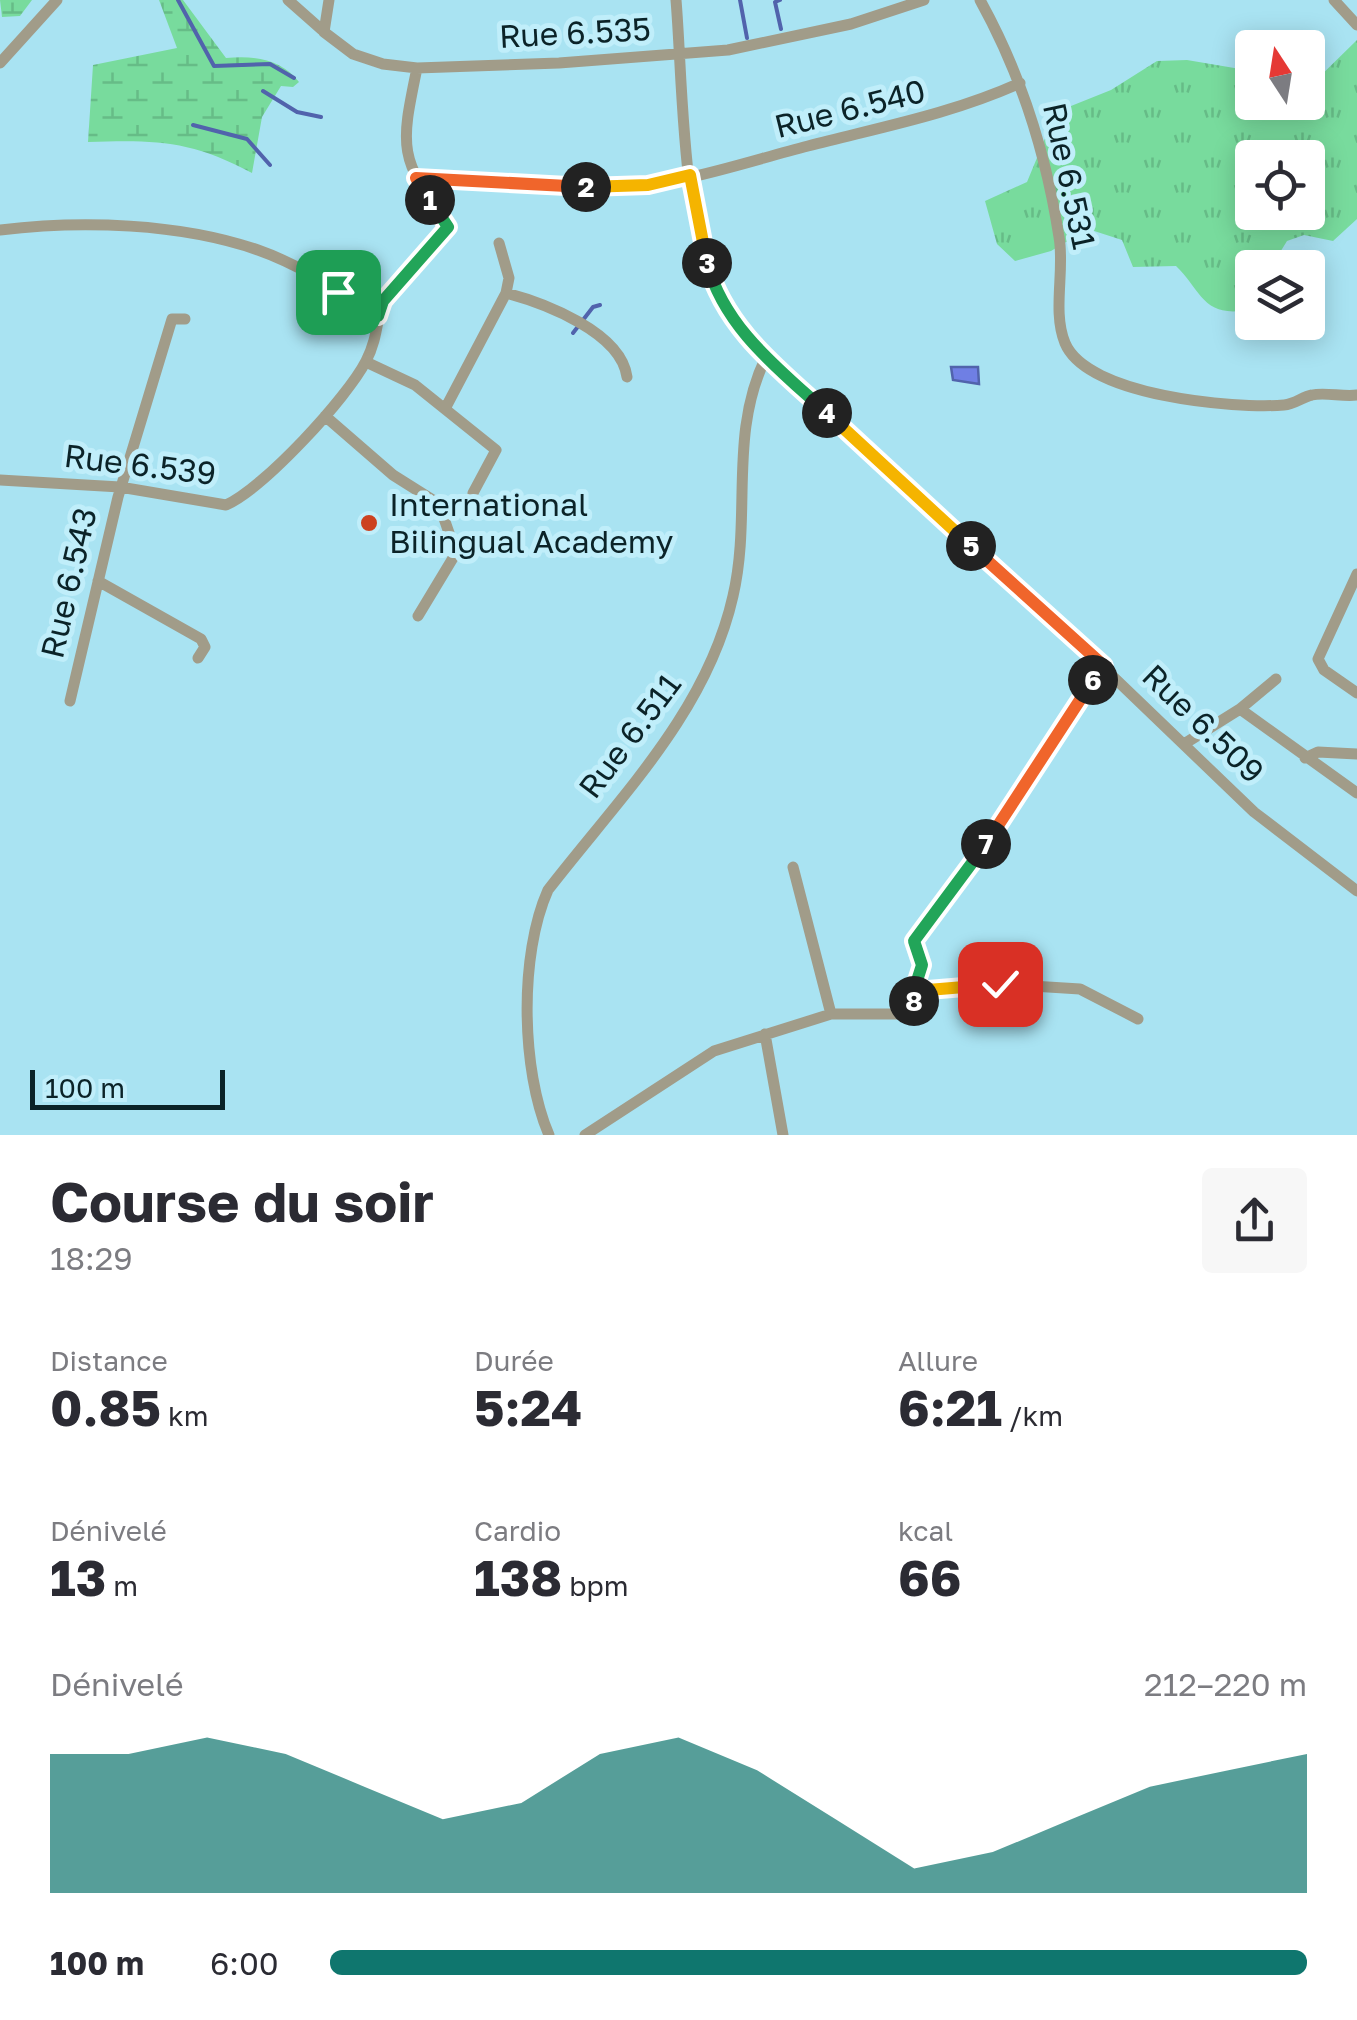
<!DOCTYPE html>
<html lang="fr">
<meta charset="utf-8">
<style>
:root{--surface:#fff;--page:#f7f7f7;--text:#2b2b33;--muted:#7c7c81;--accent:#0f766e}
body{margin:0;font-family:"Golos Text",sans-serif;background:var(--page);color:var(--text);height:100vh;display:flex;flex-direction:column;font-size:38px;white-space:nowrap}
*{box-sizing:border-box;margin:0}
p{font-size:32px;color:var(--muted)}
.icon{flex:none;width:55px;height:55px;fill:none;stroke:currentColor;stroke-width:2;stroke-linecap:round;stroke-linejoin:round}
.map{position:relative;height:1135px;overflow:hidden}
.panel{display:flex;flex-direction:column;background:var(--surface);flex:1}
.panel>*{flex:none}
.needle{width:65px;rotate:348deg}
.controls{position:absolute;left:1235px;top:30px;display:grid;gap:20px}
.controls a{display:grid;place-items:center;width:90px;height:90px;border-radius:10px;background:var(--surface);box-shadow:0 5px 25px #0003;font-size:50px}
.scale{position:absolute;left:30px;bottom:25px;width:195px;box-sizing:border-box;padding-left:10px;border:5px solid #0b2328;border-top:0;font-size:28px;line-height:35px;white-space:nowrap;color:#0b2328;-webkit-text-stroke:8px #c0eefa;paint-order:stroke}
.pin{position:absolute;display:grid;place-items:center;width:85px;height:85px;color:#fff;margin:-42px;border-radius:20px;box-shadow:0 5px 15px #0006}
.km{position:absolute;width:50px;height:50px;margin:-25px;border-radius:50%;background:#222;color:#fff;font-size:28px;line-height:50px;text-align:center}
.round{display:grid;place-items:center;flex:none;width:105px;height:105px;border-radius:10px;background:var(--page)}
.head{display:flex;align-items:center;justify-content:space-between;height:170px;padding:0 50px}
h1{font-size:55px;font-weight:700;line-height:75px}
.figures{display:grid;grid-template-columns:repeat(3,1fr);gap:15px;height:170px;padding:10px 50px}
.figures div{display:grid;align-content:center}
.figures b{font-size:50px;font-weight:700}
.figures small{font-size:28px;font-weight:400}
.figures p{font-size:28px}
.chart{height:280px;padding:20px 50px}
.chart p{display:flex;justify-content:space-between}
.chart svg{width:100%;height:180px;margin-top:10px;fill:var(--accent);opacity:.7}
ul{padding:0 50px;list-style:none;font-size:32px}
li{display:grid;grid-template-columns:160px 120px 1fr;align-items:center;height:75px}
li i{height:25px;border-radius:12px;background:var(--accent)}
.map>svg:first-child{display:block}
.grass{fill:url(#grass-tufts);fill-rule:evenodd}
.wetland{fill:url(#wetland-marsh)}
.water{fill:#6f7fe4;stroke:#5163ac;stroke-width:2.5}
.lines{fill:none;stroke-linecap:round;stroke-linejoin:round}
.stream{stroke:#5163ac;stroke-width:4}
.minor{stroke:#a19c89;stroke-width:11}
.split-1-casing{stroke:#fff;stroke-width:20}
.split-2-casing{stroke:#fff;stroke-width:20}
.split-3-casing{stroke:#fff;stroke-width:20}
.split-4-casing{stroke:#fff;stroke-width:20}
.split-5-casing{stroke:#fff;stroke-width:20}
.split-6-casing{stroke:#fff;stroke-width:20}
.split-7-casing{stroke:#fff;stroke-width:20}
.split-8-casing{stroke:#fff;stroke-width:20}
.split-9-casing{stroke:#fff;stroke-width:20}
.split-1{stroke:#22a559;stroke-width:12}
.split-2{stroke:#f0652b;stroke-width:12}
.split-3{stroke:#f5b400;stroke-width:12}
.split-4{stroke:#22a559;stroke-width:12}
.split-5{stroke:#f5b400;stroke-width:12}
.split-6{stroke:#f0652b;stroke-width:12}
.split-7{stroke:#f0652b;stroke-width:12}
.split-8{stroke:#22a559;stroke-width:12}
.split-9{stroke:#f5b400;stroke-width:12}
.poi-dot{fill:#cc4220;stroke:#c0eefa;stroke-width:4}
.labels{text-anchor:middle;stroke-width:10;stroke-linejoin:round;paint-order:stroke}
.street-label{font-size:32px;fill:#0b2328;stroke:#c0eefa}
.poi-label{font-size:32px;fill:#0b2328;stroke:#c0eefa;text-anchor:start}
</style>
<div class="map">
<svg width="1357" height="1135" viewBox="0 0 1357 1135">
<defs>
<pattern id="grass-tufts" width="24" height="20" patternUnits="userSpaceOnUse" patternTransform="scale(2.5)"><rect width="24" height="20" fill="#78db9d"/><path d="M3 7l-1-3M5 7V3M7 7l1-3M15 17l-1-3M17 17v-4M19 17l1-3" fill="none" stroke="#66bc87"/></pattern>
<pattern id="wetland-marsh" width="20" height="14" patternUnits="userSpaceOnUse" patternTransform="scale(2.5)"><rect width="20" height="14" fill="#78db9d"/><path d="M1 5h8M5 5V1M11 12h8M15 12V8" fill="none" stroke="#66bc87"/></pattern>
</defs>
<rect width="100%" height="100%" fill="#a9e3f2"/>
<path class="grass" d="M 1357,40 L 1357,219 L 1333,241 L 1304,235 L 1287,241 L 1271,267 L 1252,268 L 1252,309 C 1203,320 1202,291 1176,266 L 1133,267 L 1122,240 L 1088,229 L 1051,251 L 1015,261 L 997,244 L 985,201 L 1027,182 L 1056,112 L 1111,90 L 1157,61 L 1187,60 L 1252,71 L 1252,102 L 1308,102 L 1308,88 ZM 1252,158 L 1308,158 L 1308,212 L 1252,212 Z"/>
<path class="wetland" d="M 0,0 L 32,0 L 20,16 L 2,17 Z
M 159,0 L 183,0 L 226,58 C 253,55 282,59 299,82 L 293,87 L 281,86 L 262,117 L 252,173 C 190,140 156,140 88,142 L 93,65 L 177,48 Z"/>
<path class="water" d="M 951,367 L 978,367 L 979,384 L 953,380 Z"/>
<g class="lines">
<path class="stream" d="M 178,0 L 214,66 L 270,64 L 294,78
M 740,0 L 747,38
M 780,0 L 775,2 L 781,29
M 263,91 L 297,112 L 321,117
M 193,125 L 247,139 L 270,165
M 573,333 L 593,307 L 600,305"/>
<path class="minor" d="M 288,0 L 322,30
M 329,0 L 324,32 L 353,54 L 383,64 L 417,68 L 559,63 L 728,50 L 851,24 L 924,0
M 676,0 C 683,83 681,232 722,303 C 733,323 750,340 766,357 L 1103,667 L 1254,812 L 1357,891
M 980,0 C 1021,74 1046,153 1059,237 C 1065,270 1052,312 1065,343 C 1087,396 1234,409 1284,405 C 1295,404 1302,397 1312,395 C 1325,392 1343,397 1357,395
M 1334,0 L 1357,25
M 0,63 L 57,0
M 416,179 C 480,179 544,188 607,188 C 676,187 742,163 808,146 C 881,127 951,114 1020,83
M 0,230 C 81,220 180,223 258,250 C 301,265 341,292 379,316 C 376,332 374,346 366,361 C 347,398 264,488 226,505 L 120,487 L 0,480
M 506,293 C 544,303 621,332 627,377
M 379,316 L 383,301 L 449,223 C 397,160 401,145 417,68
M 366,362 L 415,385 L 496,450 L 473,493
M 446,407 L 506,293 L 509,278 L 499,243
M 325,416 L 393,475 L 439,504 L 456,553 L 418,616
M 1357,574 L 1318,659 L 1324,670 L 1357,693
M 98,581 L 201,639 L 205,647 L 198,658
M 70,701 L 118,497 L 172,319 L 185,319
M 1240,709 L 1357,793
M 1184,744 L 1240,709 L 1276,679
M 1305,758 L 1318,752 L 1357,754
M 793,867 L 831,1014
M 909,1006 L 928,990 L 1000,984 L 1080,989 L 1138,1019
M 765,1034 L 783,1135
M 549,1135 C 521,1070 519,955 548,890 C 619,798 707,712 733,596 C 752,514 728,435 766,357
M 585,1135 L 714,1051 L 831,1014 L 900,1014 C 920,994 923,966 915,941 L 1003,821 L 1062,722 L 1103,667"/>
</g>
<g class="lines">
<g class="split-1-casing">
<path id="split-1" d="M 338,292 L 378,316 L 383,301 L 448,227 L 430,200"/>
</g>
<g class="split-2-casing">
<path id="split-2" d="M 430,200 L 416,178 L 586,187"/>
</g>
<g class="split-3-casing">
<path id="split-3" d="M 586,187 L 648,185 L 690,175 L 707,263"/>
</g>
<g class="split-4-casing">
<path id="split-4" d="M 707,263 C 725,329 779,369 827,413"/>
</g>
<g class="split-5-casing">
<path id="split-5" d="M 827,413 L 971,546"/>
</g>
<g class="split-6-casing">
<path id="split-6" d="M 971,546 L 1104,666 L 1093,680"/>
</g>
<g class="split-7-casing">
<path id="split-7" d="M 986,844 L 1093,680"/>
</g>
<g class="split-8-casing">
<path id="split-8" d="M 914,1001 L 909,1006 L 922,965 L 914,941 L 986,844"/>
</g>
<g class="split-9-casing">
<path id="split-9" d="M 914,1001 L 928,990 L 1000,984"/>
</g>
<use href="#split-1" class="split-1"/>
<use href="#split-2" class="split-2"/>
<use href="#split-3" class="split-3"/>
<use href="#split-4" class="split-4"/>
<use href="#split-5" class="split-5"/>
<use href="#split-6" class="split-6"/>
<use href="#split-7" class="split-7"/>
<use href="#split-8" class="split-8"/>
<use href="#split-9" class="split-9"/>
</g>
<circle class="poi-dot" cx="369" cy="523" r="10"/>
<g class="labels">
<g class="street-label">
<text transform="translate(575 33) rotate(-3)" y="11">Rue 6.535</text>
<text transform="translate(850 109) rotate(-14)" y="11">Rue 6.540</text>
<text transform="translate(1069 176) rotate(78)" y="11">Rue 6.531</text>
<text transform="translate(140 465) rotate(7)" y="11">Rue 6.539</text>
<text transform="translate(69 583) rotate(-77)" y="11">Rue 6.543</text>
<text transform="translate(1203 724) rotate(44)" y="11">Rue 6.509</text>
<text transform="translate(630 736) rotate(-53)" y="11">Rue 6.511</text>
</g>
<g class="poi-label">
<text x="389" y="516">International<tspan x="389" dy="37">Bilingual Academy</tspan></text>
</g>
</g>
</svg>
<div class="controls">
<a><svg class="needle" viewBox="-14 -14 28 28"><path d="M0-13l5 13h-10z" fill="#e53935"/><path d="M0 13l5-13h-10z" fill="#7c7c81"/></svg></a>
<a><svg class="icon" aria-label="locate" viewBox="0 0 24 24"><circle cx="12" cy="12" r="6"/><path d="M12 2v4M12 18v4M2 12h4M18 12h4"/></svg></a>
<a><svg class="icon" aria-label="layers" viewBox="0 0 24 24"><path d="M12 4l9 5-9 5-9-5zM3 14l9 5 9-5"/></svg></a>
</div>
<div class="scale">100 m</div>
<div class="pin" style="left:338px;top:292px;background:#1e9e55"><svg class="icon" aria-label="arrive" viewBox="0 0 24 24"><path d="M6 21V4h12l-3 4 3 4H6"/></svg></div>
<div class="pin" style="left:1000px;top:984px;background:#d93025"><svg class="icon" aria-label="check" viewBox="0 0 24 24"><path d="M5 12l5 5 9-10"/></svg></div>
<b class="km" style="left:430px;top:200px">1</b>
<b class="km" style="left:586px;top:187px">2</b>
<b class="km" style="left:707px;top:263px">3</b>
<b class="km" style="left:827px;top:413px">4</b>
<b class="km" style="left:971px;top:546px">5</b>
<b class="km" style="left:1093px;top:680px">6</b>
<b class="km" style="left:986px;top:844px">7</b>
<b class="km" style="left:914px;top:1001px">8</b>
</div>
<section class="panel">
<div class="head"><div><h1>Course du soir</h1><p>18:29</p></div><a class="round"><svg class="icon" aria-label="share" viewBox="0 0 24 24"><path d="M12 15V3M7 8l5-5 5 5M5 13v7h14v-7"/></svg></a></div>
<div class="figures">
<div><p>Distance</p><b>0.85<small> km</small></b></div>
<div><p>Durée</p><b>5:24</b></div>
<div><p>Allure</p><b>6:21<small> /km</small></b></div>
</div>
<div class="figures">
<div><p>Dénivelé</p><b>13<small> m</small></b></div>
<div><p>Cardio</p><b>138<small> bpm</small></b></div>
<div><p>kcal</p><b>66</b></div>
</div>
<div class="chart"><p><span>Dénivelé</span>212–220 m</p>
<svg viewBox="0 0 160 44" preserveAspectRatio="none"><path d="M0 44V10L10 10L20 6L30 10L40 18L50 26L60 22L70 10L80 6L90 14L100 26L110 38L120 34L130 26L140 18L150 14L160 10V44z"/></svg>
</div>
<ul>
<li><b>100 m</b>6:00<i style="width:100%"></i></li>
</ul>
</section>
